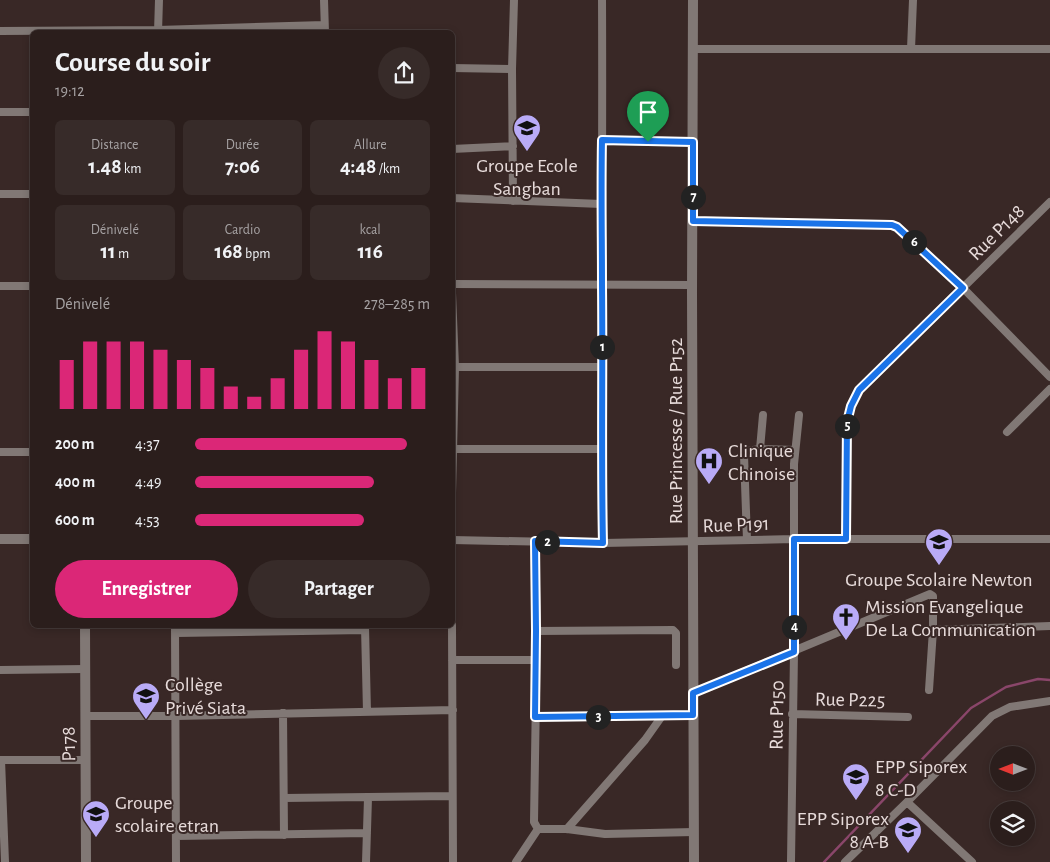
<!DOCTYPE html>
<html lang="fr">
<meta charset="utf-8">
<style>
:root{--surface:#2b1e1c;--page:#372b29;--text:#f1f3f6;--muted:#a6a2a3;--line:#473c3b;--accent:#db2777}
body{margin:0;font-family:"Alegreya Sans",sans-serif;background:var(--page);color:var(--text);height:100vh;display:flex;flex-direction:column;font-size:19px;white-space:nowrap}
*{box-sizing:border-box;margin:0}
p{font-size:16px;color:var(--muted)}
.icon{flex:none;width:28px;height:28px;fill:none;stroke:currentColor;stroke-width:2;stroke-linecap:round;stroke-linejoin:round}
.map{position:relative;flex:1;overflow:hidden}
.sheet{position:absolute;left:30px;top:30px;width:425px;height:598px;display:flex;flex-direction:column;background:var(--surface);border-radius:8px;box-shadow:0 2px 8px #0003,0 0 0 1px var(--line)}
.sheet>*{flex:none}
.needle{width:32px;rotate:270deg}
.tools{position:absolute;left:990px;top:746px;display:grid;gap:10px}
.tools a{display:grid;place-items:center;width:45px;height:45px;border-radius:50%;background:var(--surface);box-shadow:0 2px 8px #0003,0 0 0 1px var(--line);font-size:25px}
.pin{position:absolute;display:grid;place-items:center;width:42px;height:42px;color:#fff;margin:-51px -21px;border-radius:50% 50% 50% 0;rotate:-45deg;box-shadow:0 0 5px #0007}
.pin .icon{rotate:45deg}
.km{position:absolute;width:25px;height:25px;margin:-12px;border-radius:50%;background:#222;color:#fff;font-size:14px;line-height:25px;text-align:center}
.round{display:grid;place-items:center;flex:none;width:52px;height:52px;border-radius:26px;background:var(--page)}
.headline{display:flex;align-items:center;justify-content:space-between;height:85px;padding:0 25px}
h1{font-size:28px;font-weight:600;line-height:38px}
.figures{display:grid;grid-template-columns:repeat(3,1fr);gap:8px;height:85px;padding:5px 25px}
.figures div{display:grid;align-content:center;border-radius:8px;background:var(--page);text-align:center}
.figures b{font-size:21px;font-weight:600}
.figures small{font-size:14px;font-weight:400}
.figures p{font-size:14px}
.chart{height:140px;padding:10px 25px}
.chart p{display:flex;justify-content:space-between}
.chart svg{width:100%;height:90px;margin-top:5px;stroke:var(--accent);stroke-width:6}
.button{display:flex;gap:10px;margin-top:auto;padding:10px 25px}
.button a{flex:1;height:58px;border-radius:30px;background:var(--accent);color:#fff;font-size:20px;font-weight:600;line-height:58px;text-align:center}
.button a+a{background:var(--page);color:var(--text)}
ul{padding:0 25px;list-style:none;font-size:16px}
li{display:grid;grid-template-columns:80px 60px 1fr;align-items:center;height:38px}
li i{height:12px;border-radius:6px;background:var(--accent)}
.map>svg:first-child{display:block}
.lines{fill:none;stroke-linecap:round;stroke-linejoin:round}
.stream{stroke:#8a466a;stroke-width:2.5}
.minor{stroke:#817875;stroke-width:8}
.tertiary{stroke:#817875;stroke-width:10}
.route-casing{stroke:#fff;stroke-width:10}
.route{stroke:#1a73e8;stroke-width:6}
.labels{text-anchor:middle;stroke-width:4;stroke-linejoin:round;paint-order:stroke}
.poi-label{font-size:20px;fill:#e7dbda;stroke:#392826;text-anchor:start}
.street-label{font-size:20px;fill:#e7dbda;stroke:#392826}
</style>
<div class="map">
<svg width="1050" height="862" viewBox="0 0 1050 862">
<rect width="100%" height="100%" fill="#392826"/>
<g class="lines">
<path class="stream" d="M 824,862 L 971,708 L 1006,687 L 1038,679 L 1050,680"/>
<path class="minor" d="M 324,0 L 325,32
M 602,0 C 603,181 600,362 603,543
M 0,31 L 158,30 L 324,25
M 158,32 L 159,0
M 693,49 L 1050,49
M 911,49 L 913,0
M 452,68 L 512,69
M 0,112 L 32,112
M 602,141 L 693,142
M 452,149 L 513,146
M 0,194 L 32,194
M 452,198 L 601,204
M 513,201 L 512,69 L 514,0
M 693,221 L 886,225 L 897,227 L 963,288 L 1050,377
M 452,284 L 692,285
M 0,286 L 32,286
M 452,293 L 455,367 L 452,493
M 452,367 L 602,367
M 1007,432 L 1050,389
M 452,449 L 601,449
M 760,449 L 763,415
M 0,452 L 32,452
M 846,539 L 847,422 L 851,406 L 859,390 L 1050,202
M 452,540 L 603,543 L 794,539 L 1050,539
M 747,540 L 744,455 L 747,451 L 760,449 L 795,450
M 535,541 L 537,631 L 534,822 L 538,829
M 175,625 L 176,862
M 452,625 L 453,862
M 365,627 L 367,712
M 933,630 L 1050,626
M 537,631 L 673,630 L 676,633 L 676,665
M 176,633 L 365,630
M 452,660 L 536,660
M 0,670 L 85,669
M 693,693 L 930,594 L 933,596 L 933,630 L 929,690
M 283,713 L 284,835
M 792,714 L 908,717
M 85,716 L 177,716 L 453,710
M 535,717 L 693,715
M 0,760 L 86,760
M 1,760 L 5,862
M 284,798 L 452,796
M 907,802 L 972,862
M 538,829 L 567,829 L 605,834 L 694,832
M 567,829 L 645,740 L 662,716
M 176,836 L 367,833
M 366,862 L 368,798
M 516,862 L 538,829
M 791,862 L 794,652 L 794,464 L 799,415
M 845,862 L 907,802 L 992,716 L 1010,707 L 1050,701"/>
<path class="tertiary" d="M 693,0 L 692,293 L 694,862
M 0,539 L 32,539
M 85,625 L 86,862"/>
</g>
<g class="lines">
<g class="route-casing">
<path id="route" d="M 602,140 L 693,142 L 693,221 L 892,225 L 897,227 L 963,288 L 859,390 L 851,406 L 847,422 L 846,539 L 794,539 L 794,652 L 693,693 L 693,715 L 535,717 L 536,631 L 535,541 L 603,543 C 601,457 603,371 602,285 C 602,237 601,189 602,140 Z"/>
</g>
<use href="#route" class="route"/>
</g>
<defs>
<g id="school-pin" transform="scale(1.4375)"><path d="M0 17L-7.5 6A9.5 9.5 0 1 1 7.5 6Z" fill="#b9abf7" stroke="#392826"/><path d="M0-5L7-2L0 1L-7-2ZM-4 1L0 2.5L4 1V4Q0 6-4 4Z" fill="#111"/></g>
<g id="hospital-pin" transform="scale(1.4375)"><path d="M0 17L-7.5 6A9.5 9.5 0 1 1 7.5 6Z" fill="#b9abf7" stroke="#392826"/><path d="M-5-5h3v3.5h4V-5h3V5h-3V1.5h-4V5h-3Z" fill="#111"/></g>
<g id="church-pin" transform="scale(1.4375)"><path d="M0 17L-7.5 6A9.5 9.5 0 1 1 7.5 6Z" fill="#b9abf7" stroke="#392826"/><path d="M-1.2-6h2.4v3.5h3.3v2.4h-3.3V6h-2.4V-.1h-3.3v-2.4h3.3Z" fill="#111"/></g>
</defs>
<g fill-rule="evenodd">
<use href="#school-pin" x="527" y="128"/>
<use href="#hospital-pin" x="709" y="461"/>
<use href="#school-pin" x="939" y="542"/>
<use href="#church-pin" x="846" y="617"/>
<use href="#school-pin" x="146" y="696"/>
<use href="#school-pin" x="856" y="777"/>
<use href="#school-pin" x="96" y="814"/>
<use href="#school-pin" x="908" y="830"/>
</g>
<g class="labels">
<g class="poi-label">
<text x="527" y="172" text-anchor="middle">Groupe Ecole<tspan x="527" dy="23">Sangban</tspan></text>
<text x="728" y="457">Clinique<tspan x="728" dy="23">Chinoise</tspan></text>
<text x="939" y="586" text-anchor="middle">Groupe Scolaire Newton</text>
<text x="865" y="613">Mission Evangelique<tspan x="865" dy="23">De La Communication</tspan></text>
<text x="165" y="691">Collège<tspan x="165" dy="23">Privé Siata</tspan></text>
<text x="875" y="773">EPP Siporex<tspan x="875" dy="23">8 C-D</tspan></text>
<text x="115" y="809">Groupe<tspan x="115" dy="23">scolaire etran</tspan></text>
<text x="889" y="825" text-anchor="end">EPP Siporex<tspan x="889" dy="23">8 A-B</tspan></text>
</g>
<g class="street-label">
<text transform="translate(996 232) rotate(-45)" y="7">Rue P148</text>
<text transform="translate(675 431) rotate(-90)" y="7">Rue Princesse / Rue P152</text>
<text transform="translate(736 524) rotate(-2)" y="7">Rue P191</text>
<text transform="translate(850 699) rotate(1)" y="7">Rue P225</text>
<text transform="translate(776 715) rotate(-89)" y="7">Rue P150</text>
<text transform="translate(68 744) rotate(-91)" y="7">P178</text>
</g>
</g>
</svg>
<div class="tools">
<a><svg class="needle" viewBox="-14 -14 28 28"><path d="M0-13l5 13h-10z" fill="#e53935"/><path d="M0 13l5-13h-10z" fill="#a6a2a3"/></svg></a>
<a><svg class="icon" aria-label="layers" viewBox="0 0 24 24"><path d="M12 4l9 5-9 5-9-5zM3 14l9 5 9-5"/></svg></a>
</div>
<div class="pin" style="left:648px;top:142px;background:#1e9e55"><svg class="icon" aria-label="arrive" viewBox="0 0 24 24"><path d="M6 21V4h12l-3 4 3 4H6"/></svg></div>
<b class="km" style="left:602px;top:347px">1</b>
<b class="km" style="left:547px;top:542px">2</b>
<b class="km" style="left:598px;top:717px">3</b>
<b class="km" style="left:794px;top:627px">4</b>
<b class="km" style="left:847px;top:426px">5</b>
<b class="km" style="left:914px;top:242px">6</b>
<b class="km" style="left:693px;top:197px">7</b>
<section class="sheet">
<div class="headline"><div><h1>Course du soir</h1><p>19:12</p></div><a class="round"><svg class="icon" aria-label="share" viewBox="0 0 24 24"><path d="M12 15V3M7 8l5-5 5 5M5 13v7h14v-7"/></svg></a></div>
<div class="figures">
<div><p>Distance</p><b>1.48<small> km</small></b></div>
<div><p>Durée</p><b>7:06</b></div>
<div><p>Allure</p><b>4:48<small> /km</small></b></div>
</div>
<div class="figures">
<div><p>Dénivelé</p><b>11<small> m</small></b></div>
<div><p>Cardio</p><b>168<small> bpm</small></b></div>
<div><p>kcal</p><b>116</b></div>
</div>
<div class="chart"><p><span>Dénivelé</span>278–285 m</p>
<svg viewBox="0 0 160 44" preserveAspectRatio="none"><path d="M5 44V20M15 44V11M25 44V11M35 44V11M45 44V15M55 44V20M65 44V24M75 44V33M85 44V38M95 44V29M105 44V15M115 44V6M125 44V11M135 44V20M145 44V29M155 44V24"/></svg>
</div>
<ul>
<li><b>200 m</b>4:37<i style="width:90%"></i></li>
<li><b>400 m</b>4:49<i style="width:76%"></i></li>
<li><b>600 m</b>4:53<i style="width:72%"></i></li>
</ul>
<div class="button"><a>Enregistrer</a><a>Partager</a></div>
</section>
</div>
